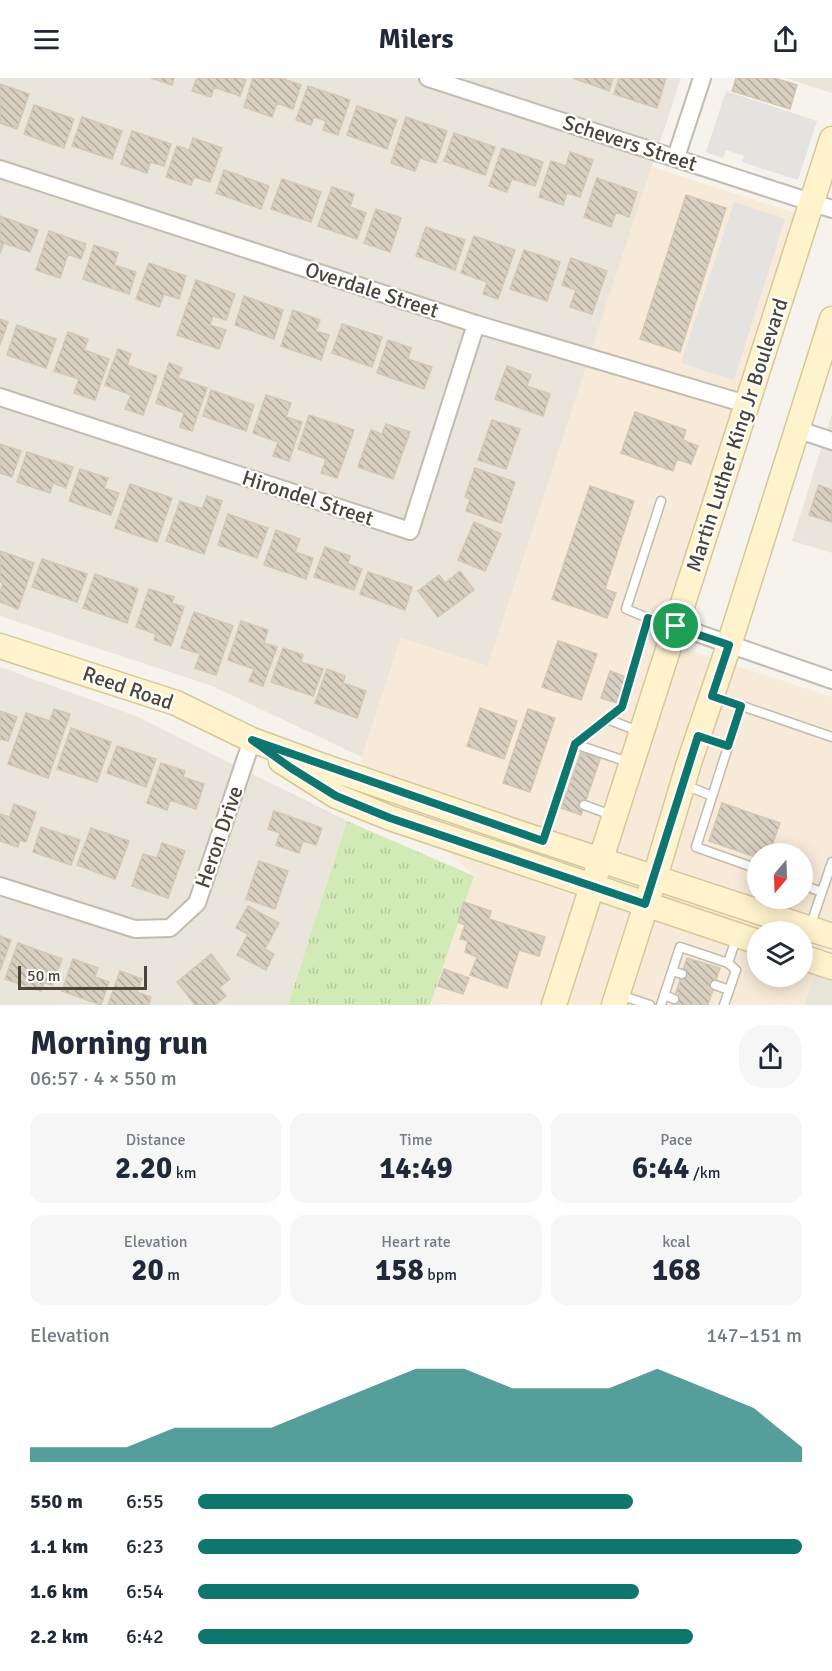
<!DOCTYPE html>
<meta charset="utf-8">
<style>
:root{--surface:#fff;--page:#f6f6f7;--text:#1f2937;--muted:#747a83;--accent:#0f766e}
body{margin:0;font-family:Signika,sans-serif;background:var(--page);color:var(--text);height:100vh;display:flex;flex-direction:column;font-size:22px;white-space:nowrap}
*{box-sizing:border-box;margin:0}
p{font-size:20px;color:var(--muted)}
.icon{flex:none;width:33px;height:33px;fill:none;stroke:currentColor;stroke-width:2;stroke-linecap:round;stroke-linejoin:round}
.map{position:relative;height:927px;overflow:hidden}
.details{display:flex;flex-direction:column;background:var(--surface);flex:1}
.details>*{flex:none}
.needle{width:39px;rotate:199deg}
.tools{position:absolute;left:747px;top:765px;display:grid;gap:12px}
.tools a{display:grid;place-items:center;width:66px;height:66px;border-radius:50%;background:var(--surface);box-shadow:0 3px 15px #0003;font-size:30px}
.scale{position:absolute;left:18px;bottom:15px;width:129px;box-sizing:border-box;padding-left:6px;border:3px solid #4b4439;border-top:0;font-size:16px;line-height:21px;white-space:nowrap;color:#4b4439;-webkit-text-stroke:4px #fff;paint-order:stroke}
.pin{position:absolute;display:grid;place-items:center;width:51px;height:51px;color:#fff;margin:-26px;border:3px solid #fff;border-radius:50%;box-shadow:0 2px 6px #0007}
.round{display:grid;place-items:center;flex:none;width:63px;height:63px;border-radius:24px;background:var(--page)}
.overview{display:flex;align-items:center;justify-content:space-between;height:102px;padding:0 30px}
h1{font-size:33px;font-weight:800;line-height:45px}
.stats{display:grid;grid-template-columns:repeat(3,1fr);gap:9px;height:102px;padding:6px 30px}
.stats div{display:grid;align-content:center;border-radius:15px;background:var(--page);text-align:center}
.stats b{font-size:30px;font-weight:800}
.stats small{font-size:16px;font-weight:400}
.stats p{font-size:16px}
.chart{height:168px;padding:12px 30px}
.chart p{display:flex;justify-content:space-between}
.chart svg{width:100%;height:108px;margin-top:6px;fill:var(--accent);opacity:.7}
ul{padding:0 30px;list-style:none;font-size:20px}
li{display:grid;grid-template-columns:96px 72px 1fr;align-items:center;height:45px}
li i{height:15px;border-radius:8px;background:var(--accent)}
header{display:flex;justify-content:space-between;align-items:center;height:78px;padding:0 30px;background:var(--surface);font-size:27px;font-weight:800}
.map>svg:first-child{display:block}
.residential{fill:#eae5da}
.commercial{fill:#f7ead8;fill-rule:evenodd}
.grass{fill:url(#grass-tufts)}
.parking{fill:#e5e3e0}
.building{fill:url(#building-back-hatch);stroke:#d3c7b4;stroke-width:1.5}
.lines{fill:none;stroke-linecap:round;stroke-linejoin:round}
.lane-casing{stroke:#c2bbae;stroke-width:11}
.street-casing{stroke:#c2bbae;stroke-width:20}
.secondary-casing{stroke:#d6c79b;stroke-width:27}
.lane{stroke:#fff;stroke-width:8}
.street{stroke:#fff;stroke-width:16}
.secondary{stroke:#fff3cd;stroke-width:24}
.route-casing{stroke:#fff;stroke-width:12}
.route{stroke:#0f766e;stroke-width:8}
.labels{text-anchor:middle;stroke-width:4.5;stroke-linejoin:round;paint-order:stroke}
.street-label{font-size:21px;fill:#4b4439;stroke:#fff}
</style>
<header><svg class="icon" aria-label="menu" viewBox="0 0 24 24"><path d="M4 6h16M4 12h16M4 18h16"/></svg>Milers<svg class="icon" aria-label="share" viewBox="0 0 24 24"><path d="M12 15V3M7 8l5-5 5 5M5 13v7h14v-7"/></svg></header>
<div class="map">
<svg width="832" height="927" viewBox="0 0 832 927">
<defs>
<pattern id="grass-tufts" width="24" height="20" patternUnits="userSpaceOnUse" patternTransform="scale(1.5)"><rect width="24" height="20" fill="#d2eab5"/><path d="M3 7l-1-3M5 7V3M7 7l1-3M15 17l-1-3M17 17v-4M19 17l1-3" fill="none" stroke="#b6ca9c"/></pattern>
<pattern id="building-back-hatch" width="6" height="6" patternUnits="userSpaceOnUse" patternTransform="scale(1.5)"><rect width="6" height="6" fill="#d8cfc1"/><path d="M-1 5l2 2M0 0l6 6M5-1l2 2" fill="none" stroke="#b1aa9e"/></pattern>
</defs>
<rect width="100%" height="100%" fill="#f6f3ec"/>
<path class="residential" d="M 0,0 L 681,0 L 488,588 L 401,560 L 362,679 L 212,608 L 0,538 Z
M 785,0 L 832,0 L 832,15 Z
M 832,336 L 832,475 L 792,463 Z
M 0,589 L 136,638 L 347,743 L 288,927 L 0,927 Z
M 815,894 L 832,900 L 832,927 L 804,927 Z"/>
<path class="commercial" d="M 652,89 L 798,136 L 661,563 L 832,619 L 832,849 L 804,927 L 430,927 L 474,798 L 360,689 L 362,679 L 401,560 L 488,588 ZM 758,776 L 802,776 L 802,820 L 758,820 ZM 758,854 L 802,854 L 802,898 L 758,898 Z"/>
<path class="grass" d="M 347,743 L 474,798 L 430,927 L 288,927 Z"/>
<path class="parking" d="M 726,13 L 817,43 L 798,102 L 742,84 L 744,78 L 726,72 L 723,80 L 706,74 Z
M 734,124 L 785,141 L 734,302 L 681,285 Z"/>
<path class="building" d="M 151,0 L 174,0 L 172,7 Z
M 197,0 L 240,0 L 246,2 L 240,18 L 214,9 L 211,19 L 192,13 Z
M 253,0 L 281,0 L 301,7 L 293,31 L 277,25 L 272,39 L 244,29 Z
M 573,0 L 613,0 L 609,13 Z
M 619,0 L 666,0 L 657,30 L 614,16 Z
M 736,0 L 775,0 L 797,7 L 790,31 L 732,13 Z
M 0,6 L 29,16 L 17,51 L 0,45 Z
M 308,8 L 350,22 L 338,57 L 323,52 L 326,43 L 314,39 L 311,47 L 296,42 Z
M 34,27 L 74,41 L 64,70 L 24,56 Z
M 357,28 L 397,42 L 387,71 L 347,57 Z
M 82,39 L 122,53 L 112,81 L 72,68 Z
M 406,39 L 447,53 L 436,85 L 420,80 L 415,93 L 391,85 Z
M 132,53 L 171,66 L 164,88 L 150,84 L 147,95 L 121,86 Z
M 454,55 L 495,69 L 485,97 L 444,83 Z
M 193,60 L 222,70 L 210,104 L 194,99 L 191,107 L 166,99 L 177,68 L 189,72 Z
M 502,70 L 543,84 L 535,108 L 512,101 L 507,114 L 489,108 Z
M 570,74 L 593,82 L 580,119 L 567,115 L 563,127 L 539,119 L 551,83 L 566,88 Z
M 224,92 L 269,108 L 261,131 L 216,115 Z
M 597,100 L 637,114 L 629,139 L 616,134 L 611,149 L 584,139 Z
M 282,101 L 321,114 L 311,144 L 271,131 Z
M 332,109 L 354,116 L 350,129 L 366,135 L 357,161 L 318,148 Z
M 686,117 L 726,130 L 680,274 L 640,261 Z
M 376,131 L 401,140 L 390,174 L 364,165 Z
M 0,138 L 38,152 L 30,174 L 4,165 L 0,175 Z
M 426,149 L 465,162 L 455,192 L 416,178 Z
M 49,153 L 86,166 L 81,181 L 68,176 L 60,200 L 36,192 Z
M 474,158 L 515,172 L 498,221 L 483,216 L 487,204 L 461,195 Z
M 94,167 L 118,175 L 114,187 L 136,194 L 129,216 L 83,201 Z
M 524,172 L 560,184 L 547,223 L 510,211 Z
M 571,180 L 607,193 L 592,236 L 570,229 L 576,212 L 562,207 Z
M 149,185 L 186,198 L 179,221 L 164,216 L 159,229 L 136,221 Z
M 196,202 L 235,216 L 226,242 L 213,238 L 210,247 L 226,252 L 219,271 L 177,257 Z
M 244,218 L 283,232 L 274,261 L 235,247 Z
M 293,232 L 320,242 L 316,253 L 329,257 L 321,282 L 281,268 Z
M 0,241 L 8,244 L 0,267 Z
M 342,246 L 382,259 L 372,289 L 332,275 Z
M 17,247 L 56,261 L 46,290 L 7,277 Z
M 68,254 L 88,261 L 84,272 L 109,281 L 95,322 L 74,315 L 79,301 L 54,293 Z
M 388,262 L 411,270 L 408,281 L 432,289 L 424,311 L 377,295 Z
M 118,271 L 131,276 L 127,287 L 157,298 L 143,337 L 125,331 L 131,317 L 105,307 Z
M 169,285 L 182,290 L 178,300 L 207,310 L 192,353 L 180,349 L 184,335 L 156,325 Z
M 507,288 L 531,297 L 527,308 L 550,316 L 543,338 L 495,321 Z
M 211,312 L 254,327 L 246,353 L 203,338 Z
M 266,317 L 291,325 L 286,339 L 302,344 L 289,383 L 273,378 L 278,364 L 253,355 Z
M 635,334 L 686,352 L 683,362 L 698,368 L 691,386 L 677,381 L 673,393 L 621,375 Z
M 309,337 L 354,352 L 337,400 L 321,395 L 326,381 L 298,371 Z
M 492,342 L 520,351 L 506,391 L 478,382 Z
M 386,346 L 410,354 L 393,401 L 358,389 L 371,352 L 382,356 Z
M 0,366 L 21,373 L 12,399 L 0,395 Z
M 27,374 L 73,389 L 66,410 L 53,405 L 50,415 L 17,404 Z
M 475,390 L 515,404 L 501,445 L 466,433 L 470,421 L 465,419 Z
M 80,391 L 108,400 L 104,410 L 119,415 L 111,437 L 69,423 Z
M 130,406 L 172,420 L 157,464 L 115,450 Z
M 819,407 L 832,412 L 832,444 L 809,437 Z
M 590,408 L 634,423 L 605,511 L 616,515 L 607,540 L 552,521 Z
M 207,418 L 222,423 L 204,476 L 166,463 L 180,423 L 202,431 Z
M 228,436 L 268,450 L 257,480 L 218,467 Z
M 474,444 L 501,456 L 485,493 L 458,482 Z
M 276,452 L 300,461 L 295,474 L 313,480 L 306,501 L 264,487 Z
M 325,469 L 350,478 L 348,486 L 362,491 L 354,512 L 314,499 Z
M 0,473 L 34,485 L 18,531 L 0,524 L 0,514 L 3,505 L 0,504 Z
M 42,481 L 87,496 L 77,524 L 32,509 Z
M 460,493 L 474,512 L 438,539 L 418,513 L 439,497 L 445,505 Z
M 368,494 L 412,509 L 405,532 L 360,516 Z
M 95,496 L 138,511 L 127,545 L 83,530 Z
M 149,511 L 174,519 L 172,525 L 184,529 L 171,568 L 154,562 L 156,556 L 136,549 Z
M 194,534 L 233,548 L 216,597 L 195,590 L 200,576 L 181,570 Z
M 241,543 L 268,552 L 264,565 L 277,569 L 263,608 L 249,603 L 254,591 L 228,582 Z
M 558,563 L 597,576 L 581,622 L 542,609 Z
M 283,570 L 303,577 L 301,584 L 323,591 L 313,618 L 271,604 Z
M 327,591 L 345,598 L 343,605 L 366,613 L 357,640 L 315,625 Z
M 610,593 L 626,599 L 617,625 L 601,620 Z
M 480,630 L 517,643 L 504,681 L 467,668 Z
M 54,631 L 70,636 L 48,700 L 8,686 L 26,635 L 50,643 Z
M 528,631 L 555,640 L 530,714 L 503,705 Z
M 0,633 L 17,639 L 8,663 L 0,661 Z
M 71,650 L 111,664 L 97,704 L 57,691 Z
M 117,668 L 156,681 L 146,709 L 107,695 Z
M 581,674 L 600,681 L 581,737 L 561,730 Z
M 161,685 L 185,693 L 183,699 L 204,706 L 196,731 L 170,722 L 167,732 L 147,725 Z
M 722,725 L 780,745 L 769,776 L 758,776 L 758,780 L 709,763 Z
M 14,726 L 36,734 L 26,764 L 20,762 L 18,769 L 0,763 L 0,736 L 10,739 Z
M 274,733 L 322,750 L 316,767 L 303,763 L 299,775 L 276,767 L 280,755 L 268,751 Z
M 41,749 L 80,762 L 71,787 L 33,774 Z
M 91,750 L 129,763 L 115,801 L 77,787 Z
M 162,765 L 185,773 L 168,820 L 132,808 L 143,776 L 157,780 Z
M 259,783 L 288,793 L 275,831 L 246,821 Z
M 464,824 L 491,833 L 489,841 L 545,859 L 539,878 L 519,872 L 507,910 L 470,897 L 477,879 L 465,874 L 468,863 L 460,861 L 465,847 L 458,844 Z
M 248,828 L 279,845 L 265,871 L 274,876 L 266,892 L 237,877 L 248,856 L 236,850 Z
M 0,858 L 11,862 L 0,893 Z
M 18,865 L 62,881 L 52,907 L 44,905 L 41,913 L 5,901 Z
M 211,876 L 230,901 L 219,910 L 226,918 L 215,927 L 195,927 L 177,904 Z
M 687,880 L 720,890 L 708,927 L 672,927 Z
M 73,881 L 98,890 L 95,899 L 109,904 L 101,927 L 62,913 Z
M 444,891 L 469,900 L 463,916 L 438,908 Z
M 120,893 L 142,901 L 137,914 L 151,919 L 149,927 L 108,927 Z"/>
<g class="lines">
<g class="lane-casing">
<path id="lane" d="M 661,423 L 626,531 L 648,540 L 673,547
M 713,618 L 832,659
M 741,628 L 696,769 L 758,791
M 607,641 L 638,653
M 700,658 L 728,668
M 575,666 L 631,685
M 685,707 L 712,718
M 584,727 L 614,738
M 543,763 L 575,666 L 622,629 L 648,540
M 802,807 L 822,814
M 810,849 L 832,784
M 672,893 L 682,896
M 715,907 L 729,912
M 620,917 L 650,927
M 664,917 L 674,921
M 661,927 L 680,869 L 728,885 L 737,858
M 724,927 L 736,892 L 728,885"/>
</g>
<g class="street-casing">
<path id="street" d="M 428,0 L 832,131
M 676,79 L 702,0
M 0,91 L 476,246 L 746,326
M 0,319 L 410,453 L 476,246
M 796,351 L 832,363
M 677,548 L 832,602
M 0,808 L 135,851 L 170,850 L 197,825 L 252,662"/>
</g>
<g class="secondary-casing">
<path id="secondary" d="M 0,568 L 176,625 L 252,662 L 320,687 L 543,763 L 832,858
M 281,683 L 336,718 L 390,740 L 758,864
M 802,879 L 832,889
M 554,927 L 832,61
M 614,927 L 655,799 L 689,685 L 729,567 L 832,241"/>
</g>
<use href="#lane" class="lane"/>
<use href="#street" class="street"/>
<use href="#secondary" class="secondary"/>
</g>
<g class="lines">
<g class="route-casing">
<path id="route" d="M 648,540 L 729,567 L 712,618 L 741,628 L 728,668 L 698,658 L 645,826 L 390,740 L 336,718 L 291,690 L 252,662 L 543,763 L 575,666 L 622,629 Z"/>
</g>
<use href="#route" class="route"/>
</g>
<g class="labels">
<g class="street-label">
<text transform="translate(630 65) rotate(18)" y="7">Schevers Street</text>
<text transform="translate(372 212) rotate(18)" y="7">Overdale Street</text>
<text transform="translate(737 357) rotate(-72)" y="7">Martin Luther King Jr Boulevard</text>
<text transform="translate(308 420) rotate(18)" y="7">Hirondel Street</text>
<text transform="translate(128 610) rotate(19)" y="7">Reed Road</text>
<text transform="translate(219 759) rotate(-71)" y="7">Heron Drive</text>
</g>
</g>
</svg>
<div class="tools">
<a><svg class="needle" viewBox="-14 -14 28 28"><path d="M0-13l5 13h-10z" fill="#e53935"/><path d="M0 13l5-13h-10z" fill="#747a83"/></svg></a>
<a><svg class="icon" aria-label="layers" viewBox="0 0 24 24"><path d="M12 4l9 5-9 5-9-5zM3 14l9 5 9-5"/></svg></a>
</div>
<div class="scale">50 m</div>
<div class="pin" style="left:676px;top:548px;background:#1e9e55"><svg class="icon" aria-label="arrive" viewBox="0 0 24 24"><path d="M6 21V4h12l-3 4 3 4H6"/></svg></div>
</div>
<section class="details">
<div class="overview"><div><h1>Morning run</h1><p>06:57 · 4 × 550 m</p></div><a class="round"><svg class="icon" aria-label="share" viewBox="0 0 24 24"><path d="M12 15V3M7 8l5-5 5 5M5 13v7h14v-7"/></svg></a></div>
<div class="stats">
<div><p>Distance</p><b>2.20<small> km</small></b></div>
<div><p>Time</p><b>14:49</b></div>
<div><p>Pace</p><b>6:44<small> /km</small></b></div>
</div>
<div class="stats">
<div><p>Elevation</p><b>20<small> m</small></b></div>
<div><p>Heart rate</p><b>158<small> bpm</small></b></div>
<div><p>kcal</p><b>168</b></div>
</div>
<div class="chart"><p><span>Elevation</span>147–151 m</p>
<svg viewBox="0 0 160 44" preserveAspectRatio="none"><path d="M0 44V38L10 38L20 38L30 30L40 30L50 30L60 22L70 14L80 6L90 6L100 14L110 14L120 14L130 6L140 14L150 22L160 38V44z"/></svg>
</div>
<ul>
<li><b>550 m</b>6:55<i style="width:72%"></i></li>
<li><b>1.1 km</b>6:23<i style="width:100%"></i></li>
<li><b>1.6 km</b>6:54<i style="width:73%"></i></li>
<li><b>2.2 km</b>6:42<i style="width:82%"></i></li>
</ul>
</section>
